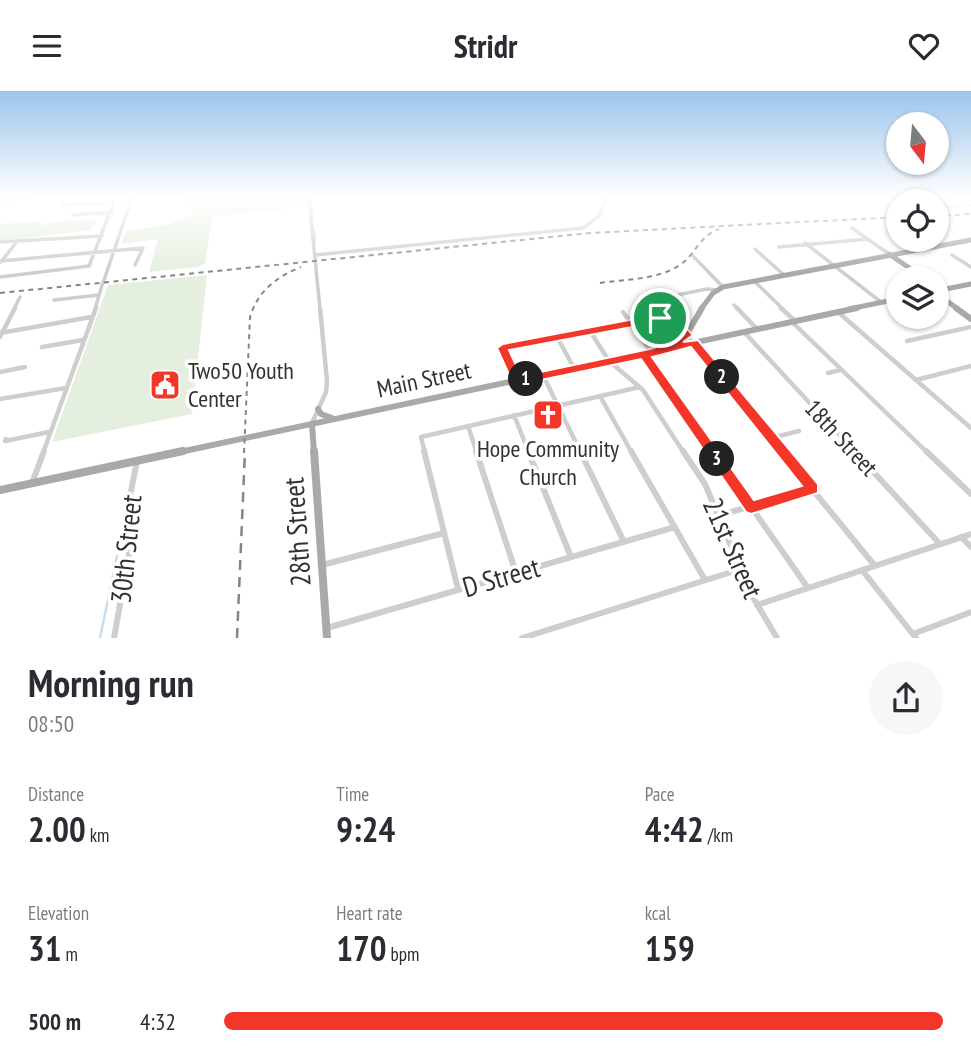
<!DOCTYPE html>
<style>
:root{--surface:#fff;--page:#f7f7f7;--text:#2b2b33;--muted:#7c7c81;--accent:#f43628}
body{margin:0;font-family:"PT Sans Narrow",sans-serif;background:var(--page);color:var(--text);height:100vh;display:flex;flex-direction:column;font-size:26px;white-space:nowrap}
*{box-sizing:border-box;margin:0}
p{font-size:23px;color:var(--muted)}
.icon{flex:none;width:38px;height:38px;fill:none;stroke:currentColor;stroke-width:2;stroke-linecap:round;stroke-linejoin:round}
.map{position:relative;height:547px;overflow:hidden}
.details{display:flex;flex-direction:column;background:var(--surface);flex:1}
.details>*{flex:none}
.needle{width:46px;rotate:164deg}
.buttons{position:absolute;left:886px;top:21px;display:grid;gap:14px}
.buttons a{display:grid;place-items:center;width:63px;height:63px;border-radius:50%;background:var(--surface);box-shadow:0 2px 5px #0004;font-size:35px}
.pin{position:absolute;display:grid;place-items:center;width:60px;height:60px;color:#fff;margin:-30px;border:4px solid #fff;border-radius:50%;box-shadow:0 2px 7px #0007}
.km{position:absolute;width:35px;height:35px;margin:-18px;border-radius:50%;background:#222;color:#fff;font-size:19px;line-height:35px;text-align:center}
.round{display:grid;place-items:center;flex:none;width:74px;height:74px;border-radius:37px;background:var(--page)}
.headline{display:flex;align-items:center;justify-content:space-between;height:119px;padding:0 28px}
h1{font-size:38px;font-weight:700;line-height:52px}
.figures{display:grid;grid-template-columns:repeat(3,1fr);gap:10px;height:119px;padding:7px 28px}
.figures div{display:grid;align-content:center}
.figures b{font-size:35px;font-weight:700}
.figures small{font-size:19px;font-weight:400}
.figures p{font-size:19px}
ul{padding:0 28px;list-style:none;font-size:23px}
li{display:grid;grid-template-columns:112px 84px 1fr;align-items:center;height:52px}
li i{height:18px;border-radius:9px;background:var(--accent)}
header{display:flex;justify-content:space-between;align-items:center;height:91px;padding:0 28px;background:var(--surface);font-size:32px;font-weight:700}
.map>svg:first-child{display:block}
.green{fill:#e5efdf}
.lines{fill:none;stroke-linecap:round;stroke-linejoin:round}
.stream-far1{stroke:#cadcf0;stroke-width:2}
.stream{stroke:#cadcf0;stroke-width:2.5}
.minor-far2{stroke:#cecece;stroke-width:3.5}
.minor-far1{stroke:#cecece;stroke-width:4.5}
.minor{stroke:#cecece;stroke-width:6}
.major-far2{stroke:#a9a9a9;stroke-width:5}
.major-far1{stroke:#a9a9a9;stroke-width:6}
.major{stroke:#a9a9a9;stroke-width:8}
.rail-far1{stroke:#868686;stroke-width:2;stroke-dasharray:5 4.5;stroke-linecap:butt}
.rail{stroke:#868686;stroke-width:2.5;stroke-dasharray:10 7;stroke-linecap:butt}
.route{fill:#f43628;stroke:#fff;stroke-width:2;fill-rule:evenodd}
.labels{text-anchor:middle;stroke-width:7;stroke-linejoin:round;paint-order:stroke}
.poi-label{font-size:24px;fill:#313131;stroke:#fff;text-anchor:start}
.street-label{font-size:24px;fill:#313131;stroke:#fff}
.near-street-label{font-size:28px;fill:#313131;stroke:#fff}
</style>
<header><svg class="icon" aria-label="menu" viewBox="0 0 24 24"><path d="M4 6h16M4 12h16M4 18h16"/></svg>Stridr<svg class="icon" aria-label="heart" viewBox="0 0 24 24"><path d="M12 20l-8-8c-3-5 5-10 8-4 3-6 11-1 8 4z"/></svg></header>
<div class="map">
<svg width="971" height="547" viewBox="0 0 971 547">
<rect width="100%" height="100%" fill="#fff"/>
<path class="green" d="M 185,107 L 307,107 L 308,115 L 212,126 L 205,172 L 198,176 L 149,181 L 158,148 L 121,153 L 126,140 L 170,133 L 192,124 L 192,115 Z
M 68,129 L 96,129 L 91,139 L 0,150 L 0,133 L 41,130 L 39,134 Z
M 207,184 L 192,323 L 52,351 L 108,194 Z"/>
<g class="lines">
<path class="stream-far1" d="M 936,116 L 971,114
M 312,120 L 313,123
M 314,139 L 315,142
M 315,145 L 315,150"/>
<path class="stream" d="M 100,547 L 117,465"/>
<path class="minor-far2" d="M 309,107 L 320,218
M 0,108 L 32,107
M 73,124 L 112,121
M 852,137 L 889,163
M 0,151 L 102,145
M 805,152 L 881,211
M 779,156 L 868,148
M 755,158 L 784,184
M 315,164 L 583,137 L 599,125 L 606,107
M 952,164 L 971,176
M 693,165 L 723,196
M 0,170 L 143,157 L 135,174
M 1,171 L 18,149
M 0,186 L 89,175 L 114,111 L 61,114
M 754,190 L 783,218
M 103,192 L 132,107
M 54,209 L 99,204
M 734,214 L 738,218
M 14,218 L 20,206
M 95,218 L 103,191
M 665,218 L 657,208 L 707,198 L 717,199"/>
<path class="minor-far1" d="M 664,217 L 783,362
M 737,217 L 757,238
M 781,217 L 795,230
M 623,221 L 651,261
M 838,221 L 971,337
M 792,231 L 928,362
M 590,240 L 609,270 L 643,299 L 684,362
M 744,241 L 856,362
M 0,242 L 91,226
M 0,246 L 15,217
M 557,246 L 574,277
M 907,250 L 971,236
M 42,256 L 83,249
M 644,263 L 713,362
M 0,281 L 25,276
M 828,282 L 840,279
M 543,284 L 581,362
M 517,289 L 503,257 L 671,225
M 916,289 L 971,275
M 600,305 L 632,362
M 0,308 L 66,297
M 514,324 L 529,362
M 312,332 L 326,301 L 327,290 L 320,217
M 468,335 L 477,362
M 771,347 L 799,340
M 6,348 L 5,350 L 49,341
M 43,362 L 96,217
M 425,362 L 421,346 L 640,296"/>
<path class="minor" d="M 424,360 L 458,498
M 476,360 L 516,482
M 528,360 L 571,466
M 580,360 L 624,451
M 631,360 L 705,489
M 683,360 L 705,393 L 751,503 L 777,547
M 712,360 L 808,497
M 781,360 L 875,475
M 854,360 L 940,453
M 926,360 L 971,403
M 32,392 L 44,360
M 720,424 L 813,398
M 961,446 L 971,456
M 322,474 L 444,442
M 862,479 L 916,547
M 757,514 L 971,443
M 327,537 L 675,436
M 913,543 L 971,521
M 114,547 L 129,463 L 125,430 L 137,370
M 522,547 L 741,478"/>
<path class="major-far2" d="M 889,163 L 924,187
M 936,200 L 971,193
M 936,202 L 958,218
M 701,218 L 713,202 L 723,196 L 971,149
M 849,218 L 898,208"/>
<path class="major-far1" d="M 956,217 L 971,228
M 667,256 L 688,241 L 702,217
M 318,318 L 321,323 L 332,327
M 312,333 L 314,362
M 175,362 L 857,217"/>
<path class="major" d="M 314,360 L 327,547
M 0,399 L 183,360"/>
<path class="rail-far1" d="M 936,125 L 971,123
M 600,192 C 626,188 657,189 680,174 C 696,163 699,145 719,138
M 0,202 L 590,142 L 898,126
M 244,362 L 250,226 C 258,200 276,186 301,176"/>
<path class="rail" d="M 237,547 L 245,360"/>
</g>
<linearGradient id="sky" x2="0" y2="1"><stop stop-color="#9cc4eb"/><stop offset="0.58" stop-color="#fff"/><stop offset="1" stop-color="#fff" stop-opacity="0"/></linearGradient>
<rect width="971" height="183" fill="url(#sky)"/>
<path class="route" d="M 671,221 L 693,244 L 683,251 L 698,249 L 818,393 L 818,402 L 751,423 L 746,421 L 641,268 L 517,294 L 512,290 L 497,257 L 503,253 ZM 669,229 L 680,243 L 654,257 L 521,285 L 509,259 ZM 691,256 L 802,395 L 754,409 L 652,266 Z"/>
<defs>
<g id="civic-square" transform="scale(1.575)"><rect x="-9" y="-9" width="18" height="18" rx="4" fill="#f43628" stroke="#fff"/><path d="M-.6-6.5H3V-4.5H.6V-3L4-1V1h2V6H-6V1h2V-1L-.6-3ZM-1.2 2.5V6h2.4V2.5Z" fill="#fff"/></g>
<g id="church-square" transform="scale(1.575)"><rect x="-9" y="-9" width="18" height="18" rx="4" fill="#f43628" stroke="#fff"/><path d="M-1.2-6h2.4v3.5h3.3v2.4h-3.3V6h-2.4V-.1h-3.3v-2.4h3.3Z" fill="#fff"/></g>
</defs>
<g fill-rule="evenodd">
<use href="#civic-square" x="165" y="294"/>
<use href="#church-square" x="548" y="324"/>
</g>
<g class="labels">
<g class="poi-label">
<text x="188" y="288">Two50 Youth<tspan x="188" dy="28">Center</tspan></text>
<text x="548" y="366" text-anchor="middle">Hope Community<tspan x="548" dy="28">Church</tspan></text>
</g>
<g class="street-label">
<text transform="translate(424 289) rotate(-12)" y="8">Main Street</text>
<text transform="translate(841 347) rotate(47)" y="8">18th Street</text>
</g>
<g class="near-street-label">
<text transform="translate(297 441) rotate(-94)" y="10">28th Street</text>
<text transform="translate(733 457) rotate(66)" y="10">21st Street</text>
<text transform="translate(126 458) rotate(-84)" y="10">30th Street</text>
<text transform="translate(501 486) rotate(-16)" y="10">D Street</text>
</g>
</g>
</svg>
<div class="buttons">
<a><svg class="needle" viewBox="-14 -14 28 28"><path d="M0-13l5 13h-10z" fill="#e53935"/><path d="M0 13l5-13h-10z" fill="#7c7c81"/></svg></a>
<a><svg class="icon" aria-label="locate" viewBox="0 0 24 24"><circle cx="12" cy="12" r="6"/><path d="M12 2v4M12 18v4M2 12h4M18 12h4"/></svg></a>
<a><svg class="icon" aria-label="layers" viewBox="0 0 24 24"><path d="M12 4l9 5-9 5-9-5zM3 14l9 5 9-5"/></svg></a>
</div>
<div class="pin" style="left:660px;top:227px;background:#1e9e55"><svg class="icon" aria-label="arrive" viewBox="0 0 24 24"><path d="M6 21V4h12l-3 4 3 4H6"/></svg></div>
<b class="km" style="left:526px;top:288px">1</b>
<b class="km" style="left:722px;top:286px">2</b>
<b class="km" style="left:717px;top:368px">3</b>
</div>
<section class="details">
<div class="headline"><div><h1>Morning run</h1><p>08:50</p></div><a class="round"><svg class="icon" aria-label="share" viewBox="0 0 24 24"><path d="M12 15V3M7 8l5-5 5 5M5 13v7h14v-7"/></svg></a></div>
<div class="figures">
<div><p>Distance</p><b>2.00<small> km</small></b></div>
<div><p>Time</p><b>9:24</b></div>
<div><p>Pace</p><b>4:42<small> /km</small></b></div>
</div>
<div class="figures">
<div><p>Elevation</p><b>31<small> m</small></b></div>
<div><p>Heart rate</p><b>170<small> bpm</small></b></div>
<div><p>kcal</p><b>159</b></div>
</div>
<ul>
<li><b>500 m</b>4:32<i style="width:100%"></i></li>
</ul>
</section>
